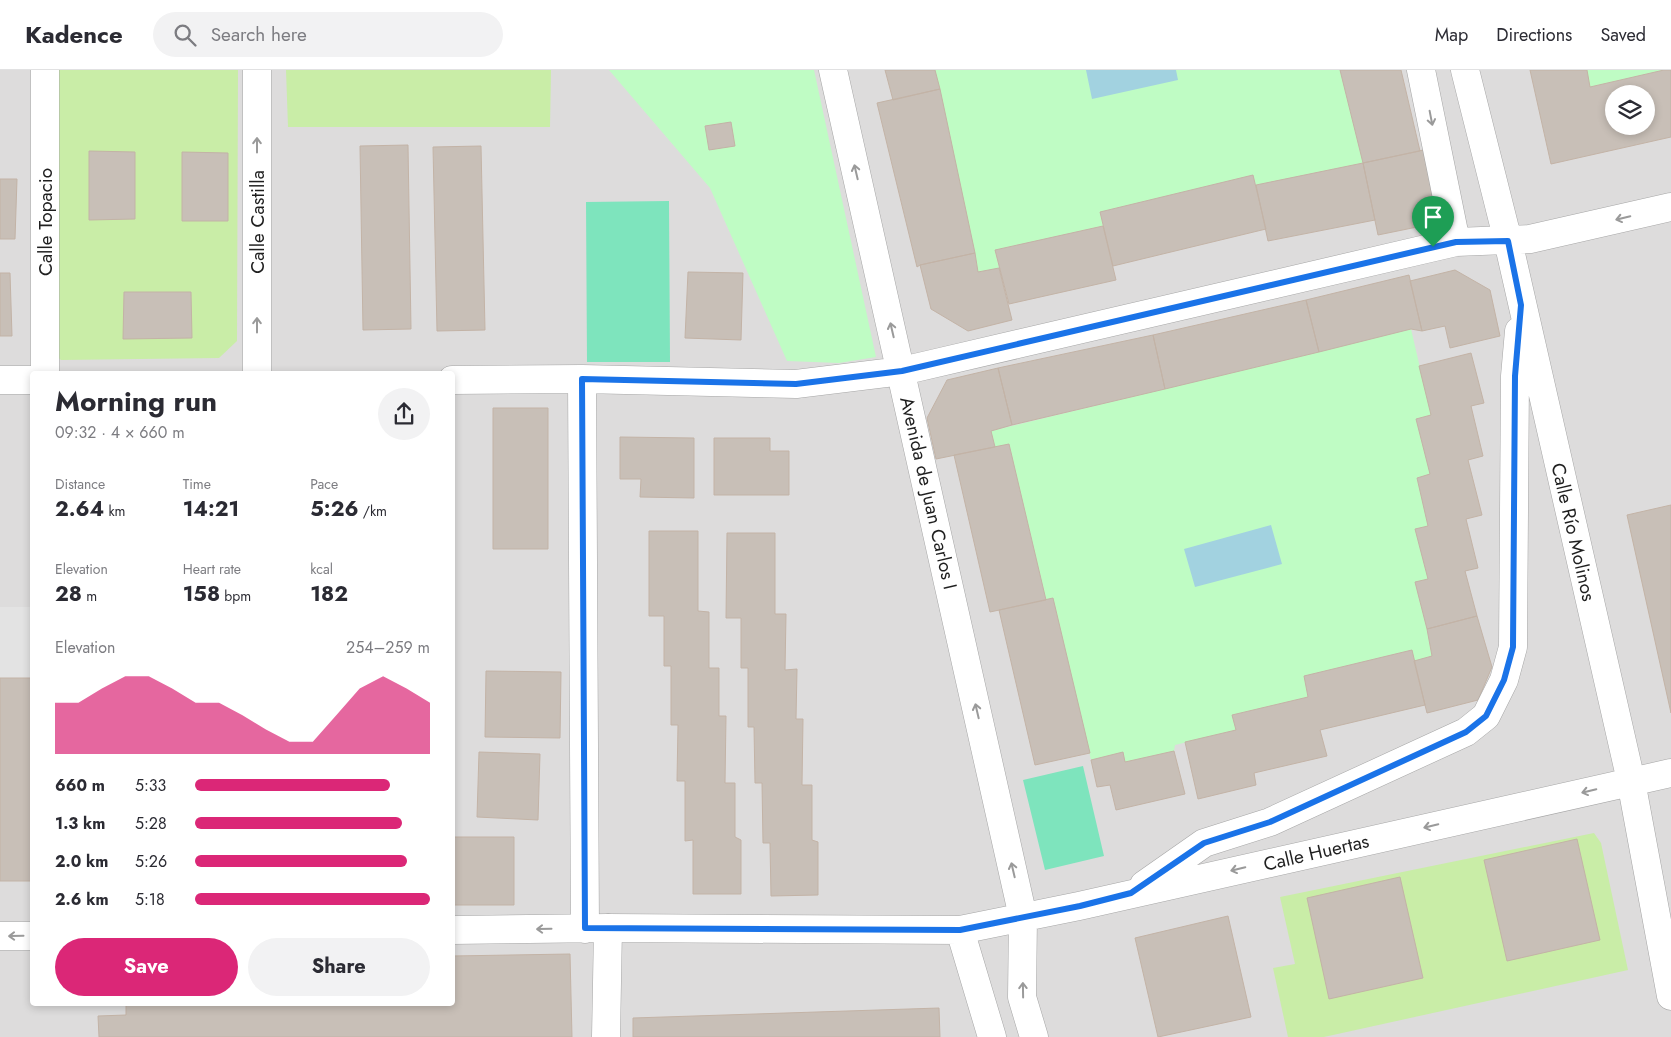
<!DOCTYPE html>
<meta charset="utf-8">
<style>
:root{--surface:#fff;--page:#f2f2f3;--text:#2b2b33;--muted:#7c7c81;--line:#e1e1e2;--accent:#db2777}
body{margin:0;font-family:Jost,sans-serif;background:var(--page);color:var(--text);height:100vh;display:flex;flex-direction:column;font-size:19px;white-space:nowrap}
*{box-sizing:border-box;margin:0}
p{font-size:16px;color:var(--muted)}
.icon{flex:none;width:28px;height:28px;fill:none;stroke:currentColor;stroke-width:2;stroke-linecap:round;stroke-linejoin:round}
.map{position:relative;flex:1;overflow:hidden}
.drawer{position:absolute;left:30px;top:301px;width:425px;height:635px;display:flex;flex-direction:column;background:var(--surface);border-radius:5px;box-shadow:0 2px 8px #0003}
.drawer>*{flex:none}
.tools{position:absolute;left:1605px;top:15px;display:grid;gap:10px}
.tools a{display:grid;place-items:center;width:50px;height:50px;border-radius:50%;background:var(--surface);box-shadow:0 2px 8px #0003;font-size:25px}
.pin{position:absolute;display:grid;place-items:center;width:42px;height:42px;color:#fff;margin:-51px -21px;border-radius:50% 50% 50% 0;rotate:-45deg;box-shadow:0 0 5px #0007}
.pin .icon{rotate:45deg}
.round{display:grid;place-items:center;flex:none;width:52px;height:52px;border-radius:26px;background:var(--page)}
.headline{display:flex;align-items:center;justify-content:space-between;height:85px;padding:0 25px}
h1{font-size:28px;font-weight:700;line-height:38px}
.metrics{display:grid;grid-template-columns:repeat(3,1fr);gap:8px;height:85px;padding:5px 25px}
.metrics div{display:grid;align-content:center}
.metrics b{font-size:21px;font-weight:700}
.metrics small{font-size:14px;font-weight:400}
.metrics p{font-size:14px}
.chart{height:140px;padding:10px 25px}
.chart p{display:flex;justify-content:space-between}
.chart svg{width:100%;height:90px;margin-top:5px;fill:var(--accent);opacity:.7}
.button{display:flex;gap:10px;margin-top:auto;padding:10px 25px}
.button a{flex:1;height:58px;border-radius:30px;background:var(--accent);color:#fff;font-size:20px;font-weight:700;line-height:58px;text-align:center}
.button a+a{background:var(--page);color:var(--text)}
ul{padding:0 25px;list-style:none;font-size:16px}
li{display:grid;grid-template-columns:80px 60px 1fr;align-items:center;height:38px}
li i{height:12px;border-radius:6px;background:var(--accent)}
header{display:flex;align-items:center;gap:30px;box-sizing:border-box;height:70px;padding:0 25px;background:var(--surface);border-bottom:1px solid var(--line)}
header strong{font-size:24px}
nav{display:flex;gap:28px;margin-inline-start:auto;font-size:18px}
.search{width:350px;height:45px;background:var(--page);display:flex;align-items:center;gap:12px;box-sizing:border-box;padding:0 18px;border-radius:28px;color:var(--muted);font-size:19px}
.map>svg:first-child{display:block}
.residential{fill:#dddcdc;fill-rule:evenodd}
.grass{fill:#c9eda7}
.park{fill:#bffcc4}
.pitch{fill:#7ee4bd}
.parking{fill:#e3e3e3}
.water{fill:#a2d2e0}
.building{fill:#c8bfb7;stroke:#c3b3a6;fill-rule:evenodd}
.lines{fill:none;stroke-linecap:round;stroke-linejoin:round}
.minor-casing{stroke:#a6a6a6;stroke-width:29}
.minor{stroke:#fff;stroke-width:28}
.oneway{stroke:#9a9a9a}
.route-casing{stroke:#fff;stroke-width:10}
.route{stroke:#1a73e8;stroke-width:6}
.labels{text-anchor:middle;stroke-width:4;stroke-linejoin:round;paint-order:stroke}
.street-label{font-size:19px;fill:#1f1f1f;stroke:#fff}
</style>
<header>
<strong>Kadence</strong>
<div class="search"><svg class="icon" aria-label="search" viewBox="0 0 24 24"><circle cx="10" cy="10" r="6"/><path d="M15 15l6 6"/></svg>Search here</div>
<nav><a>Map</a><a>Directions</a><a>Saved</a></nav>
</header>
<div class="map">
<svg width="1671" height="967" viewBox="0 0 1671 967">
<rect width="100%" height="100%" fill="#f0ece4"/>
<path class="residential" d="M 0,0 L 1671,0 L 1671,967 L 0,967 ZM 1614,24 L 1646,24 L 1646,56 L 1614,56 ZM 32,304 L 452,304 L 452,934 L 32,934 Z"/>
<path class="grass" d="M 57,0 L 238,0 L 237,271 L 219,288 L 61,290 L 56,286 Z
M 286,0 L 551,0 L 550,57 L 288,57 Z
M 1594,763 L 1601,773 L 1628,900 L 1324,967 L 1288,967 L 1273,898 L 1295,894 L 1280,827 Z"/>
<path class="park" d="M 609,0 L 814,0 L 876,287 L 839,293 L 787,291 L 710,118 Z
M 935,0 L 1340,0 L 1363,93 L 1256,115 L 1253,105 L 1100,142 L 1103,156 L 995,180 L 999,198 L 978,202 Z
M 1586,0 L 1664,0 L 1590,17 Z
M 1411,259 L 1431,345 L 1416,349 L 1430,404 L 1417,408 L 1428,456 L 1415,459 L 1428,509 L 1415,513 L 1427,559 L 1432,586 L 1414,591 L 1411,580 L 1304,606 L 1308,627 L 1232,645 L 1236,660 L 1175,675 L 1174,681 L 1125,692 L 1123,682 L 1091,690 L 1053,529 L 1046,530 L 1009,374 L 995,377 L 991,361 Z"/>
<path class="pitch" d="M 669,131 L 670,292 L 587,292 L 586,132 Z
M 1083,696 L 1104,786 L 1045,800 L 1023,710 Z"/>
<path class="parking" d="M 0,537 L 32,537 L 32,608 L 0,608 Z"/>
<path class="water" d="M 1086,0 L 1176,0 L 1178,10 L 1092,29 Z
M 1271,455 L 1282,494 L 1195,517 L 1184,479 Z"/>
<path class="building" d="M 885,0 L 935,0 L 940,19 L 893,30 Z
M 1340,0 L 1401,0 L 1420,81 L 1363,93 Z
M 1530,0 L 1587,0 L 1590,17 L 1664,0 L 1671,0 L 1671,67 L 1551,94 ZM 1614,24 L 1646,24 L 1646,56 L 1614,56 Z
M 940,19 L 975,183 L 920,195 L 917,197 L 877,33 Z
M 731,52 L 735,76 L 709,80 L 705,56 Z
M 408,75 L 411,259 L 363,260 L 360,76 Z
M 481,76 L 485,260 L 437,261 L 433,77 Z
M 1428,79 L 1438,124 L 1422,156 L 1378,165 L 1363,93 Z
M 89,81 L 135,82 L 135,149 L 89,150 Z
M 182,82 L 228,83 L 228,151 L 182,151 Z
M 1363,93 L 1375,150 L 1268,171 L 1256,115 Z
M 1253,105 L 1266,159 L 1113,196 L 1100,142 Z
M 0,109 L 17,109 L 15,169 L 0,169 Z
M 1103,156 L 1116,210 L 1009,234 L 995,180 Z
M 975,183 L 978,202 L 999,198 L 1012,250 L 968,261 L 931,239 L 920,195 Z
M 1455,200 L 1490,220 L 1500,266 L 1450,278 L 1445,256 L 1422,261 L 1410,211 Z
M 688,202 L 743,203 L 741,270 L 685,268 Z
M 0,203 L 10,203 L 12,266 L 0,266 Z
M 1409,205 L 1422,261 L 1411,259 L 1319,282 L 1306,230 Z
M 124,222 L 191,222 L 192,268 L 123,269 Z
M 1306,230 L 1319,282 L 1165,319 L 1153,265 Z
M 1153,265 L 1165,319 L 1012,355 L 998,298 Z
M 1471,283 L 1484,333 L 1471,336 L 1483,386 L 1468,390 L 1482,445 L 1466,449 L 1478,498 L 1465,501 L 1477,546 L 1427,559 L 1415,512 L 1428,509 L 1415,459 L 1428,456 L 1417,408 L 1430,404 L 1416,349 L 1431,345 L 1419,296 Z
M 998,298 L 1012,355 L 991,361 L 995,377 L 936,389 L 927,348 L 947,310 Z
M 493,338 L 548,338 L 548,479 L 493,479 Z
M 620,367 L 694,368 L 694,428 L 640,427 L 641,409 L 620,409 Z
M 714,368 L 770,368 L 770,381 L 789,381 L 789,425 L 714,425 Z
M 1009,374 L 1046,530 L 990,542 L 954,385 Z
M 1671,435 L 1671,643 L 1627,445 Z
M 649,461 L 698,461 L 698,541 L 709,542 L 709,598 L 719,598 L 719,646 L 726,646 L 725,713 L 735,713 L 735,767 L 741,770 L 741,824 L 693,824 L 693,770 L 685,771 L 685,711 L 677,711 L 678,655 L 671,655 L 671,596 L 664,596 L 664,546 L 649,546 Z
M 727,463 L 775,463 L 775,544 L 786,544 L 785,600 L 797,599 L 796,649 L 803,649 L 802,715 L 812,715 L 812,770 L 818,772 L 818,825 L 771,826 L 770,773 L 763,773 L 762,713 L 755,713 L 754,657 L 748,657 L 748,598 L 741,598 L 741,548 L 726,548 Z
M 1053,528 L 1090,683 L 1035,695 L 999,540 Z
M 1477,546 L 1492,597 L 1478,630 L 1427,643 L 1414,591 L 1432,586 L 1427,559 Z
M 1412,580 L 1425,635 L 1320,660 L 1327,686 L 1254,703 L 1256,715 L 1198,729 L 1185,672 L 1236,660 L 1232,645 L 1308,627 L 1304,606 Z
M 486,601 L 561,602 L 560,668 L 485,667 Z
M 0,608 L 32,608 L 32,811 L 0,811 Z
M 1174,681 L 1185,724 L 1116,740 L 1110,715 L 1097,717 L 1091,690 L 1123,682 L 1125,692 Z
M 479,682 L 540,684 L 538,750 L 477,747 Z
M 452,767 L 514,767 L 514,835 L 452,835 Z
M 1577,769 L 1600,870 L 1507,891 L 1484,790 Z
M 1400,807 L 1423,908 L 1329,929 L 1307,828 Z
M 1228,846 L 1251,947 L 1158,967 L 1135,868 Z
M 570,884 L 572,967 L 99,967 L 98,946 L 126,945 L 126,934 L 452,934 L 452,886 Z
M 939,938 L 940,967 L 633,967 L 633,948 Z"/>
<g class="lines">
<g class="minor-casing">
<path id="minor" d="M 257,0 L 257,304
M 833,0 L 1023,847 L 1022,927 L 1034,967
M 1421,0 L 1456,172
M 1465,0 L 1508,171 L 1631,711 L 1671,926
M 45,304 L 45,0
M 582,309 L 585,859
M 0,310 L 32,310
M 452,310 L 582,309 L 796,314 L 902,301 L 1456,172 L 1530,169 L 1671,137
M 1144,815 L 1204,773 L 1270,752 L 1466,662 L 1486,646 L 1504,610 L 1513,577 L 1515,306 L 1519,261
M 452,860 L 608,858 L 960,860 L 1079,836 L 1671,703
M 960,860 L 992,967
M 0,866 L 32,866
M 606,967 L 608,858"/>
</g>
<use href="#minor" class="minor"/>
</g>
<defs><path id="oneway-shaft" d="M-6 0H5M1.5-3L5.5 0L1.5 3" fill="none" stroke-width="1.6" stroke-linecap="round" stroke-linejoin="round" transform="scale(1.25)"/></defs>
<g class="oneway">
<use href="#oneway-shaft" transform="translate(1431 48) rotate(79)"/>
<use href="#oneway-shaft" transform="translate(257 75) rotate(-90)"/>
<use href="#oneway-shaft" transform="translate(856 102) rotate(-103)"/>
<use href="#oneway-shaft" transform="translate(1623 148) rotate(167)"/>
<use href="#oneway-shaft" transform="translate(257 255) rotate(-90)"/>
<use href="#oneway-shaft" transform="translate(892 260) rotate(-103)"/>
<use href="#oneway-shaft" transform="translate(977 641) rotate(-103)"/>
<use href="#oneway-shaft" transform="translate(1589 721) rotate(167)"/>
<use href="#oneway-shaft" transform="translate(1431 756) rotate(167)"/>
<use href="#oneway-shaft" transform="translate(1238 799) rotate(167)"/>
<use href="#oneway-shaft" transform="translate(1013 800) rotate(-103)"/>
<use href="#oneway-shaft" transform="translate(544 859) rotate(179)"/>
<use href="#oneway-shaft" transform="translate(16 866) rotate(179)"/>
<use href="#oneway-shaft" transform="translate(1023 920) rotate(-91)"/>
</g>
<g class="lines">
<g class="route-casing">
<path id="route" d="M 1508,171 L 1521,235 L 1515,306 L 1513,577 L 1504,610 L 1486,646 L 1466,662 L 1270,752 L 1204,773 L 1131,823 L 1080,836 L 960,860 L 585,858 L 582,309 L 796,314 L 902,301 L 1456,172 Z"/>
</g>
<use href="#route" class="route"/>
</g>
<g class="labels">
<g class="street-label">
<text transform="translate(45 152) rotate(-90)" y="7">Calle Topacio</text>
<text transform="translate(257 152) rotate(-90)" y="7">Calle Castilla</text>
<text transform="translate(929 423) rotate(77)" y="7">Avenida de Juan Carlos I</text>
<text transform="translate(1574 462) rotate(77)" y="7">Calle Río Molinos</text>
<text transform="translate(1316 782) rotate(-13)" y="7">Calle Huertas</text>
</g>
</g>
</svg>
<div class="tools">
<a><svg class="icon" aria-label="layers" viewBox="0 0 24 24"><path d="M12 4l9 5-9 5-9-5zM3 14l9 5 9-5"/></svg></a>
</div>
<div class="pin" style="left:1433px;top:177px;background:#1e9e55"><svg class="icon" aria-label="arrive" viewBox="0 0 24 24"><path d="M6 21V4h12l-3 4 3 4H6"/></svg></div>
<section class="drawer">
<div class="headline"><div><h1>Morning run</h1><p>09:32 · 4 × 660 m</p></div><a class="round"><svg class="icon" aria-label="share" viewBox="0 0 24 24"><path d="M12 15V3M7 8l5-5 5 5M5 13v7h14v-7"/></svg></a></div>
<div class="metrics">
<div><p>Distance</p><b>2.64<small> km</small></b></div>
<div><p>Time</p><b>14:21</b></div>
<div><p>Pace</p><b>5:26<small> /km</small></b></div>
</div>
<div class="metrics">
<div><p>Elevation</p><b>28<small> m</small></b></div>
<div><p>Heart rate</p><b>158<small> bpm</small></b></div>
<div><p>kcal</p><b>182</b></div>
</div>
<div class="chart"><p><span>Elevation</span>254–259 m</p>
<svg viewBox="0 0 160 44" preserveAspectRatio="none"><path d="M0 44V19L10 19L20 12L30 6L40 6L50 12L60 19L70 19L80 25L90 32L100 38L110 38L120 25L130 12L140 6L150 12L160 19V44z"/></svg>
</div>
<ul>
<li><b>660 m</b>5:33<i style="width:83%"></i></li>
<li><b>1.3 km</b>5:28<i style="width:88%"></i></li>
<li><b>2.0 km</b>5:26<i style="width:90%"></i></li>
<li><b>2.6 km</b>5:18<i style="width:100%"></i></li>
</ul>
<div class="button"><a>Save</a><a>Share</a></div>
</section>
</div>
